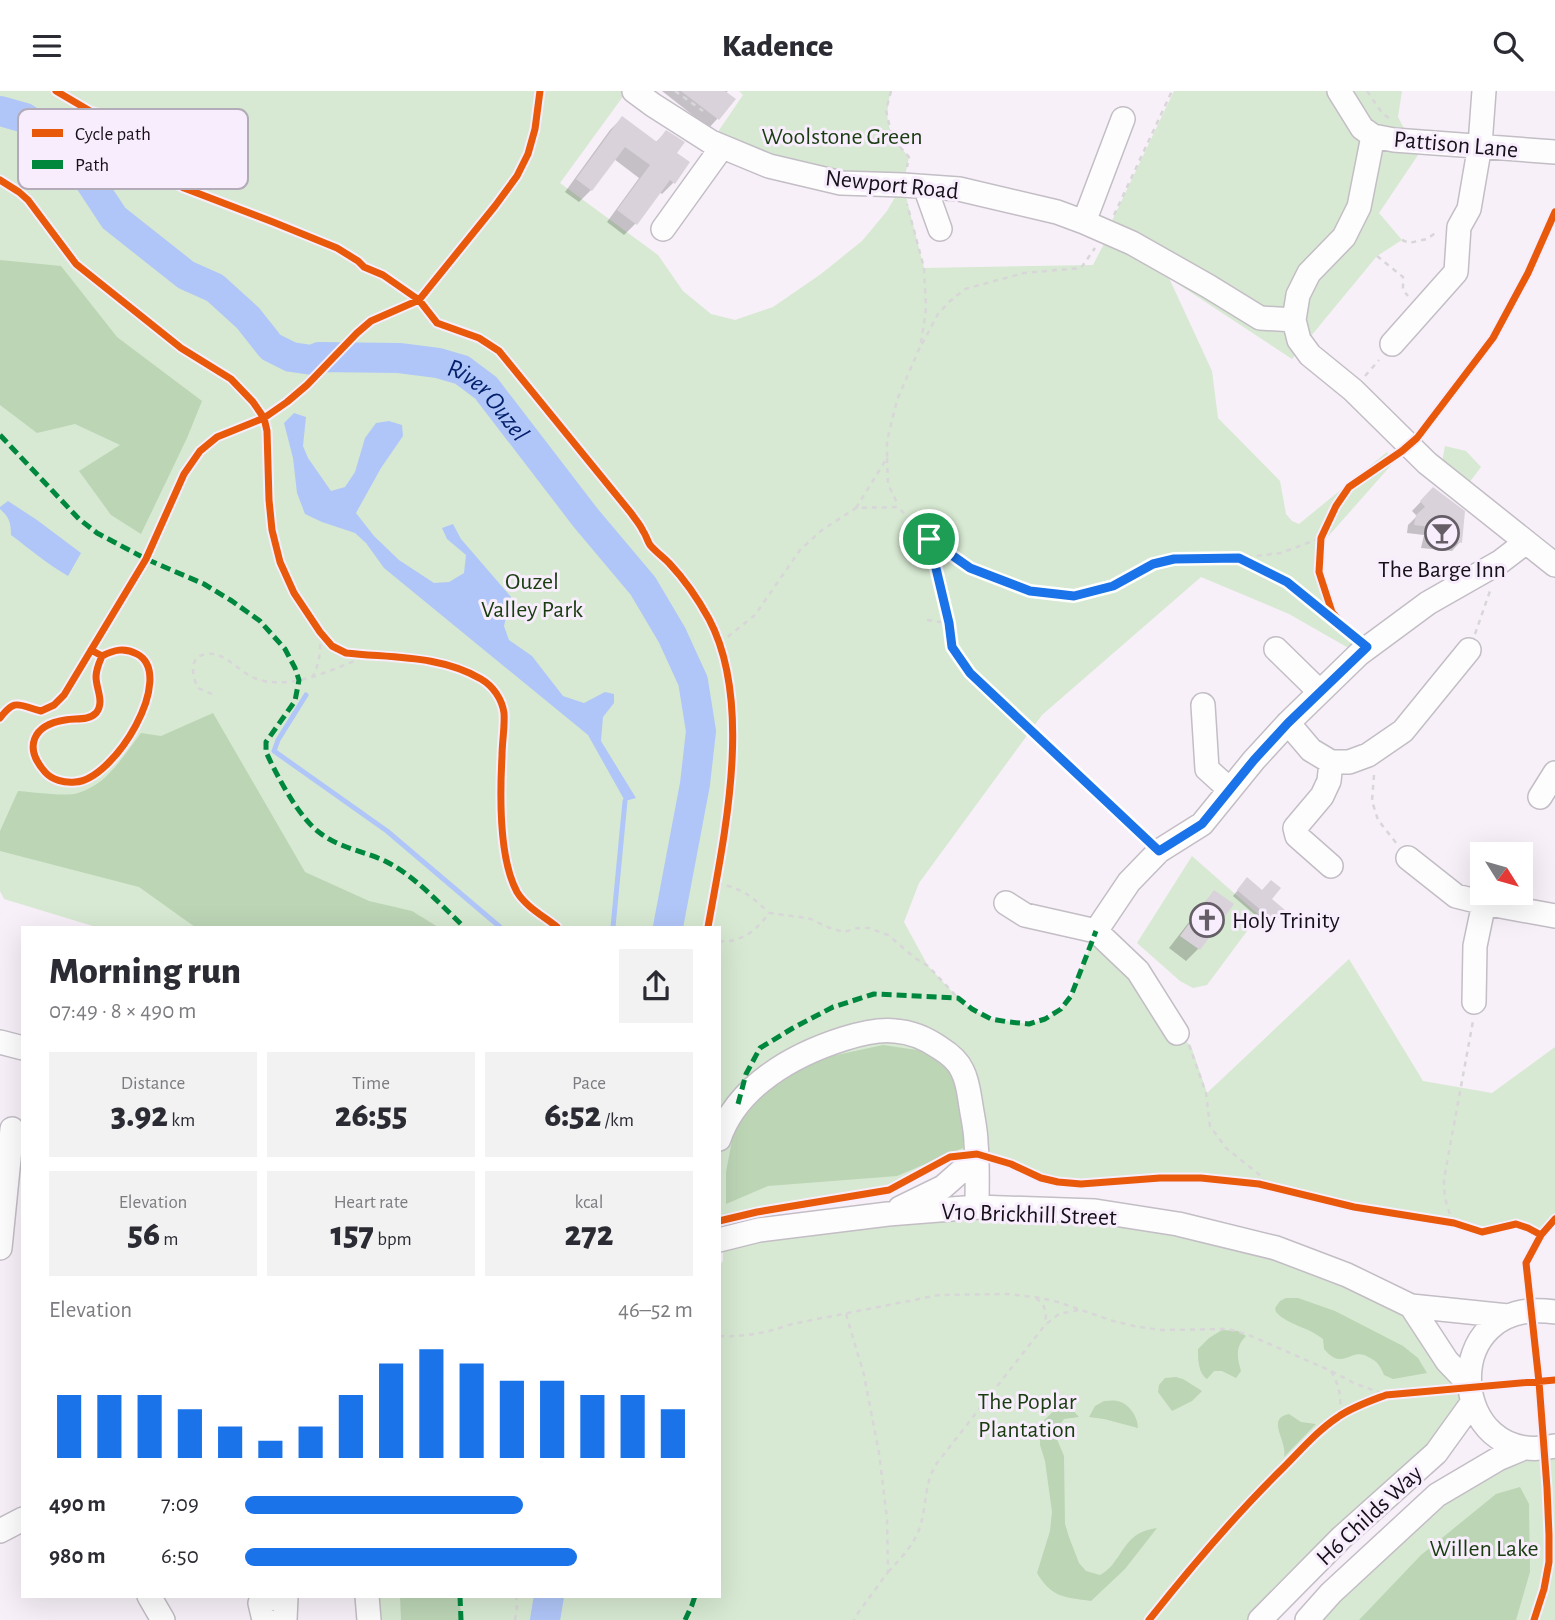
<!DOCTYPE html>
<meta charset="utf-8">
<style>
:root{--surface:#fff;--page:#f2f2f3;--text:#2b2b33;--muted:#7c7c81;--accent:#1a73e8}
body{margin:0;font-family:"Alegreya Sans",sans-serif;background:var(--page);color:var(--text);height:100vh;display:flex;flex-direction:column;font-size:26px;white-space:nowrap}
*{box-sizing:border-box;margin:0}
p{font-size:23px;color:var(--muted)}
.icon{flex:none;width:38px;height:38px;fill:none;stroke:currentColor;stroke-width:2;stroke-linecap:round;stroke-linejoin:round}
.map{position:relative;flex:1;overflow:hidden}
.details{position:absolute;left:21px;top:835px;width:700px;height:672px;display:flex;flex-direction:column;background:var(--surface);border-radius:0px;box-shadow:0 7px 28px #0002}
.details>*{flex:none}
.needle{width:46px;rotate:127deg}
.controls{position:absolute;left:1470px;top:751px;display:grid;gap:14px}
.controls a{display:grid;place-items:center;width:63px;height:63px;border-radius:0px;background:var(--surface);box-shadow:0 7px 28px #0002;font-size:35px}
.pin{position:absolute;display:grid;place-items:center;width:60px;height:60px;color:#fff;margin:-30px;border:4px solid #fff;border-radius:50%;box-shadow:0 2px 7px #0007}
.round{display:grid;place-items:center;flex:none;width:74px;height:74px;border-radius:0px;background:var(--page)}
.summary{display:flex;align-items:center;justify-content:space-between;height:119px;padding:0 28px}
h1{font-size:38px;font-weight:800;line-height:52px}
.figures{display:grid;grid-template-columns:repeat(3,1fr);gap:10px;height:119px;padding:7px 28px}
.figures div{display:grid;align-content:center;border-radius:0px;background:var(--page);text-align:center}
.figures b{font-size:35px;font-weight:800}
.figures small{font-size:19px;font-weight:400}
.figures p{font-size:19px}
.chart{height:196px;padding:14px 28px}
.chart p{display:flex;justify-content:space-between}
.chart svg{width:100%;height:126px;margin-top:7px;stroke:var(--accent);stroke-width:6}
ul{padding:0 28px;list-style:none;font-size:23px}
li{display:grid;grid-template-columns:112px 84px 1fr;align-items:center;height:52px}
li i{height:18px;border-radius:9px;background:var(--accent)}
header{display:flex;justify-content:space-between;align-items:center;height:91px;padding:0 28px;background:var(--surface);font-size:32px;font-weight:800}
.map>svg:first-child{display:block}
.green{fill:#d7e9d2}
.forest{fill:#bcd5b5}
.water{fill:#b0c6f8}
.shadow{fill:#0003}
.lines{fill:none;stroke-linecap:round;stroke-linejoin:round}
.stream{stroke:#b0c6f8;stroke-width:5}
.river{stroke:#b0c6f8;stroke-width:30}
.building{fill:#d9d2da}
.minor-casing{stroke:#c3bdc5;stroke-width:26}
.path{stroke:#d8d6d9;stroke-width:2.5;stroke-dasharray:5 5;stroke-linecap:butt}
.minor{stroke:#fefdfe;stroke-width:23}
.quiet{stroke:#00873e;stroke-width:5;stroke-dasharray:10 5;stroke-linecap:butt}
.cycleway-casing{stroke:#f8edfc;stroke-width:11}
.cycleway{stroke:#e8590c;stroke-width:7}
.route-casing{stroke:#fff;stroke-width:14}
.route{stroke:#1a73e8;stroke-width:9}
.labels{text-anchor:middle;stroke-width:6;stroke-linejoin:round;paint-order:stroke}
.park-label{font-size:24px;fill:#193c0f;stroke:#f8edfc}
.street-label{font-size:24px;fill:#161019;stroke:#f8edfc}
.poi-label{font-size:24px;fill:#161019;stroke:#f8edfc}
.water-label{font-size:26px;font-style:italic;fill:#03206b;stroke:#f8edfc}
.key{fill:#f8edfc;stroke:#b4abb8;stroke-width:2}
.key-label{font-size:19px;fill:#161019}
</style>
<header><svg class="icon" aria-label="menu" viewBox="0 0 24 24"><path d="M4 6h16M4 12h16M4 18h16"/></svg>Kadence<svg class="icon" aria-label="search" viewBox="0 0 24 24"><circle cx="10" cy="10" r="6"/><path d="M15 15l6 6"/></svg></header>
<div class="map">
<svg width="1555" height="1529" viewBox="0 0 1555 1529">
<rect width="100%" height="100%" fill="#f7f0f8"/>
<path class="green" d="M 0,0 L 627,0 L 560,92 L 658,164 L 683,200 L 711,223 L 735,229 L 773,216 L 821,183 L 862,150 L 887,120 L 902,94 L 841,92 L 711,51 L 743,4 L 739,0 L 891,0 C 883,31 888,42 909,66 L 903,94 L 924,177 L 1093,174 L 1107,147 L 1163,183 L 1110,134 L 1174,0 L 1402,0 L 1398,26 L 1418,64 L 1379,122 L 1402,149 L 1377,165 L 1292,268 L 1169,187 L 1212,280 L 1218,327 L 1280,390 L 1286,423 L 1292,430 L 1299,433 L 1387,361 L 1393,372 L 1325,449 L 1319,480 L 1332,521 L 1350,543 L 1367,556 L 1359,563 L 1289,523 L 1201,486 L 1042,624 L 919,792 L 904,831 L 928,875 L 958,907 L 972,918 L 991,928 L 1029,933 L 1045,928 L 1061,918 L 1071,905 L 1096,840 L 1177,942 L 1191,955 L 1207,1002 L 1349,868 L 1423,990 L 1492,1002 L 1555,956 L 1555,1128 L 1541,1144 L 1528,1137 L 1516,1133 L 1482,1141 L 1454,1132 L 1354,1116 L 1259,1093 L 1201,1087 L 1160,1087 L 1081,1093 L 1058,1091 L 1041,1086 L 1011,1073 L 977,1063 L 950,1066 L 889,1099 L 757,1121 L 719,1130 L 719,836 L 96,836 L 4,808 L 0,800 Z
M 1445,355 L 1466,360 L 1481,376 L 1469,392 L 1442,371 Z
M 1192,765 L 1259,824 L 1207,894 L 1193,897 L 1180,890 L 1137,852 Z
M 888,1123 L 1178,1133 L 1411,1215 L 1472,1312 L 1260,1529 L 369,1529 L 367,1505 L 719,1505 L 719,1174 L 723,1170 L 723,1160 L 738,1157 L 759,1139 Z
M 1555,1357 L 1555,1529 L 1307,1529 L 1331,1502 L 1498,1368 Z"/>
<path class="forest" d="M 0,169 L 61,175 L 117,246 L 202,310 L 187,347 L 141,443 L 111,424 L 79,380 L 120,354 L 75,333 L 37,342 L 0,314 Z
M 213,622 L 305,781 L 369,810 L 412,820 L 438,836 L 195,836 L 139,796 L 0,760 L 0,740 L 18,700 C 31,701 68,706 78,702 C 108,693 123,665 141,642 L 161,645 Z
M 883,954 L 930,961 L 953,984 L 963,1025 L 963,1057 L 897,1085 L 768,1095 L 726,1113 L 726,1081 L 734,1039 L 769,994 L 818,968 Z
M 1286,1207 L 1298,1207 L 1335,1220 L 1403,1255 L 1418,1267 L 1427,1282 L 1393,1288 L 1384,1284 C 1380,1275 1378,1271 1370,1267 C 1353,1256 1347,1274 1333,1266 C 1329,1264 1327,1261 1324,1258 L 1323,1248 C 1307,1235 1289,1235 1276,1221 L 1275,1217 L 1280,1210 Z
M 1222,1239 L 1238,1240 L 1246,1245 C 1235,1256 1237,1266 1241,1280 L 1236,1287 L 1222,1280 L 1214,1280 L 1207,1288 C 1198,1282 1198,1268 1198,1258 L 1209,1247 Z
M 1176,1286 L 1183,1288 L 1202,1300 L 1192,1310 L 1172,1320 L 1158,1301 L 1159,1294 L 1165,1287 Z
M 1104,1310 C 1108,1310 1113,1309 1117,1310 C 1129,1312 1138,1326 1138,1337 L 1104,1328 L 1089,1326 L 1095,1315 Z
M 1068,1314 L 1079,1326 L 1064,1328 L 1056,1339 L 1056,1346 L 1064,1365 L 1065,1433 L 1069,1446 L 1079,1472 L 1086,1480 L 1100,1484 C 1116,1476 1121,1456 1135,1445 C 1142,1440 1150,1438 1157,1437 L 1125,1478 L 1091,1510 C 1064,1506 1052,1507 1037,1482 L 1050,1440 L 1052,1421 L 1045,1370 L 1040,1354 L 1040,1333 L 1059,1315 Z
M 1289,1323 L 1301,1331 L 1316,1333 L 1284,1366 C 1288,1350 1265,1328 1289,1323 Z
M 1520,1396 L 1529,1413 L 1530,1481 L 1516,1529 L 1359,1529 L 1421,1464 L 1496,1403 Z
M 400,1505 L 460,1505 L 461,1529 L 401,1529 Z"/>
<path class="water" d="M 294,322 L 306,326 L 303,355 L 308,367 L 331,400 L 345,396 L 355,381 L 365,347 L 376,332 L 389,330 L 402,334 L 403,345 L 381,377 L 356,422 L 374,445 L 399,469 L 434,492 L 449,491 L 464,482 L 466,464 L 447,448 L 442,437 L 453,433 L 461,448 L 511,506 L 504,535 L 509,549 L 532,565 L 563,605 L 584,612 L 605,601 L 614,603 L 614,612 L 603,626 L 601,650 L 636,707 L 625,710 L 588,644 L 384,477 L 366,452 L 355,442 L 322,431 L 305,423 L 297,402 L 293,367 L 284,332 Z
M 8,410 L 37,429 L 81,462 L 68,485 C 47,473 30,458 11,444 C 11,431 9,426 0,418 L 0,416 Z"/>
<path class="shadow" d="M 662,0 L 728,0 L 725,3 L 734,9 L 709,37 Z
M 622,27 L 655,52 L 666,41 L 675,62 L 674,91 L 662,103 L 659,101 L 636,132 L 624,144 L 607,131 L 639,87 L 614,68 L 591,99 L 579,111 L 565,101 L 610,39 Z
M 1433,398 L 1460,451 L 1452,460 L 1421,457 L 1424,444 L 1407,442 L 1408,434 L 1417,425 L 1412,420 Z
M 1242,794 L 1270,808 L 1273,829 L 1268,835 L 1233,805 Z
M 1214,801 L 1231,814 L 1198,858 L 1186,870 L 1169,857 L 1203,813 Z"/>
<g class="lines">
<path class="stream" d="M 306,604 L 278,649 L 274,660 L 387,740 L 500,836
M 613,836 L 625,710"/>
<g class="river">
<path id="s1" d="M 0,20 L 25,27 L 59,49 L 85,83 L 114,127 L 186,184 L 215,197 L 248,227 L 271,256 L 291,266 L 312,269 L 319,266 L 399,267 L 438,272 L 462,279 L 486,297 L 585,426 L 643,495 L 672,544 L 693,590 L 701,640 L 695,693 L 668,836"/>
<path d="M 545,1529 L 549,1505"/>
</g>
</g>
<path class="building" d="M 681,0 L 725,0 L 736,8 L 719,29 Z
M 622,25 L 657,51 L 666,39 L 685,51 L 677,62 L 690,71 L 675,93 L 670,89 L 637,134 L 617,119 L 650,74 L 625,56 L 592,100 L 576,88 Z
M 1433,396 L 1465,420 L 1462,452 L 1429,448 L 1432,436 L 1414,434 L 1416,424 L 1425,416 L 1420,410 Z
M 1247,786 L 1262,799 L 1271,789 L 1281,797 L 1272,808 L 1285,819 L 1275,831 L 1237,799 Z
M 1214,799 L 1234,813 L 1200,859 L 1180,845 Z"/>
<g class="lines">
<g class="minor-casing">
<path id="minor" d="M 634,0 L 653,14 L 711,51 L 769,75 L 841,92 L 903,94 L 959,98 L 1057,121 L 1084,131 L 1132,152 L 1208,195 L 1260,227 L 1294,229
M 1339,0 L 1362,37 L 1373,45 L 1394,49 L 1555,61
M 1373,45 L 1359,116 L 1344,146 L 1309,182 L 1298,204 L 1294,229 L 1299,249 L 1310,264 L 1353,299 L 1427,372 L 1555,474
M 925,96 L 940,138
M 1084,131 L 1123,28
M 663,138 L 722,56
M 1392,253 L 1456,181 L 1459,136 L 1469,118 L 1480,54 L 1484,0
M 1276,558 L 1320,601
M 1203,614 L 1207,678 L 1229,698
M 1288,632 L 1311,659 L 1331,671 L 1349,671 L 1368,664 L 1403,640 L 1469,559
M 1540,706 L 1555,682
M 1408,767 L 1456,805 L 1484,812 L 1555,825
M 1331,775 L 1297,745 L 1295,737 L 1322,705 L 1329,690 L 1331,671
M 1006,812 L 1025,824 L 1096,840
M 1474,911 L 1475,855 L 1484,812
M 1177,942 L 1138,880 L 1096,840 L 1129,791 L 1159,760 L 1202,733 L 1254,669 L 1288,632 L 1359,563 L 1428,512 L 1500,471 L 1526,451
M 0,951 L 23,957
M 719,1048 C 737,995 793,964 843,948 C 859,943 879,938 895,940 C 911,941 927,948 940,957 C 948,962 958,970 962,979 C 968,990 969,1003 971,1015 C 973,1028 976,1040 976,1052 C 978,1073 977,1095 977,1116
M 900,1117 L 943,1096 L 977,1066
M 719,1149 L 759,1139 L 888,1123 L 977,1116 L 1095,1120 L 1178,1133 L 1276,1157 L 1347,1184 L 1411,1215 L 1508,1225
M 0,1157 L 12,1038
M 1411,1215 L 1447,1270 L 1468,1292
M 1555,1221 C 1435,1203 1447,1380 1555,1355
M 0,1440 L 23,1428
M 149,1505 L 163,1529
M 367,1505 L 369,1529
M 264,1529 L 260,1512 L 278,1505
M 285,1529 L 286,1506 L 285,1505
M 1260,1529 L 1341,1447 L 1436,1362 L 1472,1312
M 1307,1529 L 1331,1502 L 1437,1404 L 1498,1368 L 1524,1357"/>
</g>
<path class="path" d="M 675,0 L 703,20
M 891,0 L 886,19 L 892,47 L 909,66 L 907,76
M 1367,0 L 1382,22 L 1390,28
M 1114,124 L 1172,0
M 1402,149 L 1409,152 L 1427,148 L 1438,140
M 349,164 L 355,174 L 364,176
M 1377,165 L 1403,186 L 1403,199 L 1408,205
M 922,253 L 938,223 L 949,211 L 965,198 L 1024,182 L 1081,177 L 1095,157
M 1365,285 L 1379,269
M 887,367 L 888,393 L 898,414
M 856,417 L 887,367 L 887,350 L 897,309 L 920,256 L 924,233 L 926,217 L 924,177 L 907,113
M 928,448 L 949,532 L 952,556 L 970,582 L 1144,746
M 1239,467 L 1287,491 L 1350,543
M 927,529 L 948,532
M 1475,543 L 1490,500
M 720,552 L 755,524 L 800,459 L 822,439 L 856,417 L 898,416 L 928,448 L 970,477 L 1030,500 L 1074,505 L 1113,495 L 1153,473 L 1174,468 L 1239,467 L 1281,462 L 1321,447
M 312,587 C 320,572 321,558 320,541
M 212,603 L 198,597 C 192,585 188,565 207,563 C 227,560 241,586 264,590 C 301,597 335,576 368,565
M 1374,684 L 1372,710 L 1378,729 L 1397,753
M 717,792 C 743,798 750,804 769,822
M 719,850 C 740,853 758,838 769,822 L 808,827 L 830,837 L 844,841 L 858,837 L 869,837 L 888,844 L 915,867 L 928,875 L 958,907
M 1189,954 L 1206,1002 L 1210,1035 L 1226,1057 L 1261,1085 L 1268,1096
M 1454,1132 C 1446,1115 1444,1107 1444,1088 L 1473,930
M 1036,1207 C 1046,1215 1047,1221 1045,1234
M 846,1223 L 864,1284 L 879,1362 L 887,1428 L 888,1481 L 858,1522 L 854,1529
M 719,1245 C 746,1246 766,1242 792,1233 L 939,1204 L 1007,1203 L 1035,1206 L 1058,1211 L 1113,1230 L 1134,1235 L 1161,1239 L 1228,1238 L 1249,1244 L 1331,1280 L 1354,1292 L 1386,1304
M 1331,1280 C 1340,1297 1342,1305 1339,1325
M 888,1481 C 901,1467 914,1454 920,1436 C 927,1414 924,1391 937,1372 L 1045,1234 L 1059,1223 L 1079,1219
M 515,1529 L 517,1516 L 516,1505"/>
<use href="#minor" class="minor"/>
<path class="quiet" d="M 0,344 L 79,428 L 97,442 L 146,468 L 204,493 L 232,510 L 260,530 L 285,558 L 295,577 L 299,589 L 295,610 L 266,651 L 266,661 C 277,685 299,727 320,742 C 339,757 364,760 385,770 C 415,785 440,813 464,836
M 738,1013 L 746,983 L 760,957 L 793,937 L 833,916 L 874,903 L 958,907 L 972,918 L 991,928 L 1009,931 L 1029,933 L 1045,928 L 1061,918 L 1071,905 L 1096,840
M 460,1505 L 461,1529
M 685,1529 L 692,1514 L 695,1505"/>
<g class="cycleway-casing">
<path id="cycleway" d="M 56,0 L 90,20 L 119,28 L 145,40 L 160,58 L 167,83 L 172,91 L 184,97 L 273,131 L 337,157 L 358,170 L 364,176 L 383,184 L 419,209 L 437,232 L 479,247 L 499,260 L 631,422 C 635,428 640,433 643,440 C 646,444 647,449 650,454 C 656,461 663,466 669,472 C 685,489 698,508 709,528 C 754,613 724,746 708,836
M 0,89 L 19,101 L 28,109 L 76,173 L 181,257 L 231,288 L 253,311 L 264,327 L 267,340 L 269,409 L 272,439 L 280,471 L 294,502 L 320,541 L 332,555 L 346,562 C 391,567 440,564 481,588 C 493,595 502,608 504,622 C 505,636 502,651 502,665 C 500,702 499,768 517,801 C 526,816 545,826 557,836
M 1367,556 L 1350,543 L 1332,521 L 1319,481 L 1321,447 L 1336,415 L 1349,396 L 1402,360 L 1417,347 L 1493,247 L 1528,182 L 1555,121
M 91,559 L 102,565 C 114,559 124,556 137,563 C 177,584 115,689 75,691 C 64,692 52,689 45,681 C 23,656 33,634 65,629 C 76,627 88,630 96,622 C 105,611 96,598 96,586 C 96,578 99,572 102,565
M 0,627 C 16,606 19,615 41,620 L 54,614 L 64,604 L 146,468 L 184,383 L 200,360 L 217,346 L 264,327 L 287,311 L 307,294 L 357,242 L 371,230 L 419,209 L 495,115 L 517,85 L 528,63 L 535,38 L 540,0
M 719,1130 L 757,1121 L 889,1099 L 950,1066 L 977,1063 L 1011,1073 L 1041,1087 L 1058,1091 L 1081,1093 L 1160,1087 L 1201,1087 L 1259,1093 L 1354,1116 L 1454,1132 L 1482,1141 L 1516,1133 L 1528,1137 L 1541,1144
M 1149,1529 C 1191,1476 1235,1424 1283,1377 C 1301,1359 1317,1340 1338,1326 C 1352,1316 1370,1310 1386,1304 L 1555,1289
M 1534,1529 L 1544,1498 L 1549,1471 L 1549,1444 L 1547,1397 L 1539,1291 L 1526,1172 L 1541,1144 L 1555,1128"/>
</g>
<use href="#cycleway" class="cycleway"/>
</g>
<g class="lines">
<g class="route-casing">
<path id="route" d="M 929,448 L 970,477 L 1030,500 L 1074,505 L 1113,495 L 1153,473 L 1174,468 L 1239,467 L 1287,491 L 1367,556 L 1288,632 L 1254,669 L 1202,733 L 1159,760 L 970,582 L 952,556 L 949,532 Z"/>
</g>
<use href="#route" class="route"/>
</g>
<defs>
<g id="bar-ring" transform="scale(1.75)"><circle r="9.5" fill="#f8edfc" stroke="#655e67" stroke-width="1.5"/><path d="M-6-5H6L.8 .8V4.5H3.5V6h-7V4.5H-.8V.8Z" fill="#655e67"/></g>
<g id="church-ring" transform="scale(1.75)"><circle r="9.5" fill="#f8edfc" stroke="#655e67" stroke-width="1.5"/><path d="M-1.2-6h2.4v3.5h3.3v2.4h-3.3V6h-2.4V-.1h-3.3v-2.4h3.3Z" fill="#655e67"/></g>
</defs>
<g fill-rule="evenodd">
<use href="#bar-ring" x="1442" y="442"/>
<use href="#church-ring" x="1207" y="829"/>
</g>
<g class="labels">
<g class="park-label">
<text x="842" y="53">Woolstone Green</text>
<text x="532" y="498">Ouzel<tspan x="532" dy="28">Valley Park</tspan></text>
<text x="1027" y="1318">The Poplar<tspan x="1027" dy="28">Plantation</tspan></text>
<text x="1484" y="1465">Willen Lake</text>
</g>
<g class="street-label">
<text transform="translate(1456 53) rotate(5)" y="8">Pattison Lane</text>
<text transform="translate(892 93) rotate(6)" y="8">Newport Road</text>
<text transform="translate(1029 1123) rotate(2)" y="8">V10 Brickhill Street</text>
<text transform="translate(1369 1424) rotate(-43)" y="8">H6 Childs Way</text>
</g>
<g class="poi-label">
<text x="1442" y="486">The Barge Inn</text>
<text x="1232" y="837" text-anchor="start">Holy Trinity</text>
</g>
<g class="water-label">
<text dy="9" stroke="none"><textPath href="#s1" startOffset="602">River Ouzel</textPath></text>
</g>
</g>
<rect x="18" y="18" width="230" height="80" rx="10" class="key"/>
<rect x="32" y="38" width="31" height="8" fill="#e8590c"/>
<rect x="32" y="69" width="31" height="9" fill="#00873e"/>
<g class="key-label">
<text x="75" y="49">Cycle path</text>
<text x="75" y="80">Path</text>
</g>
</svg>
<div class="controls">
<a><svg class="needle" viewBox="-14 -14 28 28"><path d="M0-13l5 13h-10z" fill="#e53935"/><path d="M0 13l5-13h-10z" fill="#7c7c81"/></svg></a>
</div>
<div class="pin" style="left:929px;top:448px;background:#1e9e55"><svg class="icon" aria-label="arrive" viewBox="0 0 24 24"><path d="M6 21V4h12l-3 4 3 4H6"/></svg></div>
<section class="details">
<div class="summary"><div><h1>Morning run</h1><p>07:49 · 8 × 490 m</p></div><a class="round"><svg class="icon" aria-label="share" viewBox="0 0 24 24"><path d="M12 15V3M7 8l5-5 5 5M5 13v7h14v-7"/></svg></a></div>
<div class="figures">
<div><p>Distance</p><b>3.92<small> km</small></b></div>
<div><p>Time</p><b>26:55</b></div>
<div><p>Pace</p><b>6:52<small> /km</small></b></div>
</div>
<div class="figures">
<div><p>Elevation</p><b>56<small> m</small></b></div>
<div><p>Heart rate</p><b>157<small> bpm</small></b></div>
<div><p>kcal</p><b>272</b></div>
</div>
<div class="chart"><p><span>Elevation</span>46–52 m</p>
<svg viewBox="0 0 160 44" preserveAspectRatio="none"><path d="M5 44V22M15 44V22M25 44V22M35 44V27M45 44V33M55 44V38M65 44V33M75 44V22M85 44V11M95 44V6M105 44V11M115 44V17M125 44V17M135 44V22M145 44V22M155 44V27"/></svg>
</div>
<ul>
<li><b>490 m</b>7:09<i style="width:62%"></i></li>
<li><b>980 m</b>6:50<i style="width:74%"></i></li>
</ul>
</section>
</div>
